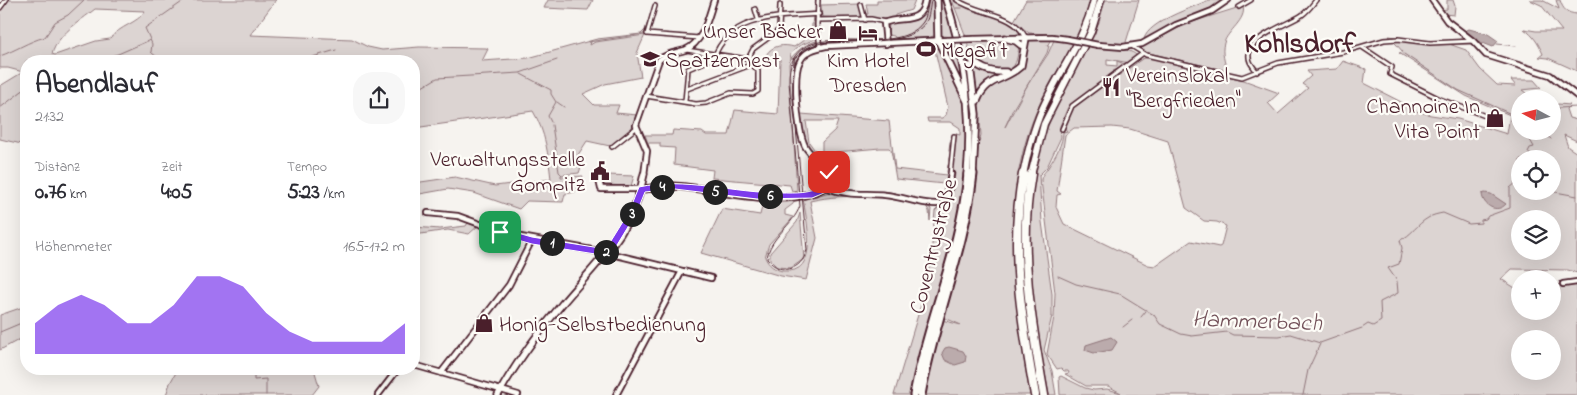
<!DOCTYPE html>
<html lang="de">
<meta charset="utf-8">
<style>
:root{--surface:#fff;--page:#f7f7f7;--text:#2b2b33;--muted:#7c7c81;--accent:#7c3aed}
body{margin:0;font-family:"Indie Flower",sans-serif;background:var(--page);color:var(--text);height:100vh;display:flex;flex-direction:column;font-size:19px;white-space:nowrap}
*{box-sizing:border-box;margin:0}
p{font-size:16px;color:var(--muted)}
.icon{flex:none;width:28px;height:28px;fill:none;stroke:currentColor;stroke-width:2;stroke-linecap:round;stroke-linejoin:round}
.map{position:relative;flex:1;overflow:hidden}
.sheet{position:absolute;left:20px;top:55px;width:400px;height:320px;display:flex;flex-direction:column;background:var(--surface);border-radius:20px;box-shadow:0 5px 20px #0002}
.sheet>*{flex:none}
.needle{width:32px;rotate:277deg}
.fabs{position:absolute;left:1511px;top:90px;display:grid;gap:10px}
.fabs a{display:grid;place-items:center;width:50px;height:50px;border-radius:50%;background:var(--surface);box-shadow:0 5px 20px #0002;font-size:25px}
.pin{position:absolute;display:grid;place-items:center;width:42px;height:42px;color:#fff;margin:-21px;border-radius:10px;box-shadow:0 2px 8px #0006}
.km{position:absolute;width:25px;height:25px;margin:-12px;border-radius:50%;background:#222;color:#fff;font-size:14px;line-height:25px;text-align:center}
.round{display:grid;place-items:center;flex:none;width:52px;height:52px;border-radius:20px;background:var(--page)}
.headline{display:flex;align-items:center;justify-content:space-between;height:85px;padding:0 15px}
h1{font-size:28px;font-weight:700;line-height:38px}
.figures{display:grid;grid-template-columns:repeat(3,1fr);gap:8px;height:85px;padding:5px 15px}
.figures div{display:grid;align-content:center}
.figures b{font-size:21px;font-weight:700}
.figures small{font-size:14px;font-weight:400}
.figures p{font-size:14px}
.chart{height:140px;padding:10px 15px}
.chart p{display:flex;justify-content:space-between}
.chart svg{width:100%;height:90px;margin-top:5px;fill:var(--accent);opacity:.7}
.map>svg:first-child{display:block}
.green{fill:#dcd4d2;stroke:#937a7e;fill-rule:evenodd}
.water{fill:#bbabac;stroke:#8e7378}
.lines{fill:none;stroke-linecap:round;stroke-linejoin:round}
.stream{stroke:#8e7378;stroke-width:1}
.minor-far1-casing{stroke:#4a1f2b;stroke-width:6}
.minor-casing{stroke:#4a1f2b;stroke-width:8}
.tertiary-far1-casing{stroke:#4a1f2b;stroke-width:8}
.tertiary-casing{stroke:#4a1f2b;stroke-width:9}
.trunk-far1-casing{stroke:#4a1f2b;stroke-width:9}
.trunk-casing{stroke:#4a1f2b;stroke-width:11}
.motorway-far1-casing{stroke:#4a1f2b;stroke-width:9}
.motorway-casing{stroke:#4a1f2b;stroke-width:11}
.minor-far1{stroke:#fdfcf7;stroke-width:3}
.minor{stroke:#fdfcf7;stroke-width:4.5}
.tertiary-far1{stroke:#fdfcf7;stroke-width:4.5}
.tertiary{stroke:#fdfcf7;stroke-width:5.5}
.trunk-far1{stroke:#fdfcf7;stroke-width:5.5}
.trunk{stroke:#fdfcf7;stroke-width:7}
.motorway-far1{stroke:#fdfcf7;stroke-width:6}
.motorway{stroke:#fdfcf7;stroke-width:8}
.tram{stroke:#4a1f2b;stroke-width:1}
.tertiary-bridge-casing{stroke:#4a1f2b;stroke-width:8;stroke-linecap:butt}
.tertiary-bridge{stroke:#fdfcf7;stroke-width:4.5}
.route{fill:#7c3aed;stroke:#fff}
.labels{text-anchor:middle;stroke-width:4.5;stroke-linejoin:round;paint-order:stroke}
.poi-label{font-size:22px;fill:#4a1f2b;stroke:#fdfcf7;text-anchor:start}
.street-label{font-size:22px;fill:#4a1f2b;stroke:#fdfcf7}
.water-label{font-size:24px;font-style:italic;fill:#725058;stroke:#fdfcf7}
.district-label{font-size:28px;font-weight:bold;fill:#4a1f2b;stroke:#fdfcf7}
</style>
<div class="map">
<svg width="1577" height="395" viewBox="0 0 1577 395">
<rect width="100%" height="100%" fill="#f6f3ef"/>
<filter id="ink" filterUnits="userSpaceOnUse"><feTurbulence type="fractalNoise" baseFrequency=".02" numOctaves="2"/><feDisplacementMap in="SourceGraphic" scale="10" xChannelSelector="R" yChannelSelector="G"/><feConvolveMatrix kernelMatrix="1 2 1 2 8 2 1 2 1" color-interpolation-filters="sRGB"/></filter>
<g filter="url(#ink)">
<path class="green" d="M 7,0 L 276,0 L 250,35 L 352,39 L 368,47 L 382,50 L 419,47 L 486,48 L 488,49 L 482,61 L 528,58 L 597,39 L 641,34 L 645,30 L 651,14 L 644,34 L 588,42 L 591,42 L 590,45 L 595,42 L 645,35 L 637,53 L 641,77 L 605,84 L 583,94 L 594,105 L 619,105 L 616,113 L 637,115 L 632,127 L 610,146 L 587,141 L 576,158 L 582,164 L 579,173 L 561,175 L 561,177 L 583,176 L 575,192 L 565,194 L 563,202 L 527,201 L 519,209 L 474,193 L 448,189 L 414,195 L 414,183 L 455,177 L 495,186 L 551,179 C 548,154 546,133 533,111 L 414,128 L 414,61 L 26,61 L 26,145 L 0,139 L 0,86 L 23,72 L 8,68 L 0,68 L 0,10 ZM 95,9 L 145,11 C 137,24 120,25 110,39 L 96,41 L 55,55 L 52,54 C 58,34 79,22 95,9 Z
M 548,0 L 593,0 L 588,10 L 544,8 Z
M 877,0 L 915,0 L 911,10 L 895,15 L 895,18 L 881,19 L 867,17 L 866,14 L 868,14 L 866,4 L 877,4 Z
M 927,0 L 935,0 L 936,35 L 928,38 L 896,39 L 894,36 L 888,35 L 889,24 C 905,17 927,26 927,0 Z
M 938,0 L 944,0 L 957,37 L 940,36 Z
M 952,0 C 957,1 960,5 965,7 C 985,17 1001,14 1019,30 L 1019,33 L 1013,36 L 966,37 Z
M 1026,0 L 1090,0 L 1084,23 L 1077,38 L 1073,39 L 1047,34 L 1029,33 L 1014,21 Z
M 1105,0 L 1139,0 L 1126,42 L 1128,45 L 1108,45 L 1090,41 L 1099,22 Z
M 1209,0 L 1225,0 L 1201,14 L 1144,39 C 1149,21 1192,8 1209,0 Z
M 1430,0 L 1434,0 L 1440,10 L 1447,9 L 1447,0 L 1453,0 L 1455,6 L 1454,15 L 1444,14 L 1449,21 L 1483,44 L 1449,44 L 1466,50 L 1480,69 L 1497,85 L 1516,86 L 1511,80 L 1534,80 L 1541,88 L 1522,90 L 1534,99 L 1520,99 L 1520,131 L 1552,131 L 1553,108 L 1558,104 L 1570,105 L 1566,109 L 1569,118 L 1577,120 L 1577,141 L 1564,135 L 1568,147 L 1577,153 L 1577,273 L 1568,270 L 1512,269 L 1501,279 L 1520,291 L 1520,311 L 1552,311 L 1553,285 L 1577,283 L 1577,395 L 1060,395 L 1059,377 L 1061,376 L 1085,388 L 1094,390 L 1107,389 L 1121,393 L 1108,386 L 1086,386 L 1065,374 L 1069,373 L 1068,371 L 1064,371 L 1061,368 L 1057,369 L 1047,354 L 1054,317 L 1055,293 L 1041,180 C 1042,173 1046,172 1049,166 C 1055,157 1063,143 1063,132 L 1067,131 L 1064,127 L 1071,109 L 1142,59 L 1149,57 L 1230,75 L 1279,93 L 1268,103 L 1278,114 L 1308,88 L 1302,84 L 1311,76 L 1307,71 L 1337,69 L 1343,61 L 1366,69 L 1364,83 L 1413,108 L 1412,110 L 1431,115 L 1458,119 L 1507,134 L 1510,115 L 1466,96 L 1399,53 L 1403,52 L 1389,36 L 1431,42 L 1467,39 L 1440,16 ZM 1112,127 L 1130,129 L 1168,141 L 1186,208 L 1204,221 L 1217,222 L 1226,226 L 1221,246 L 1219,247 L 1191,241 L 1155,266 L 1148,265 L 1064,224 L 1056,207 L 1057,195 L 1061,194 L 1057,191 L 1065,135 L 1074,128 ZM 1520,159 L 1552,159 L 1552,191 L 1520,191 ZM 1520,219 L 1552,219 L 1552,251 L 1520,251 ZM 1520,339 L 1552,339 L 1552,371 L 1520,371 Z
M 1530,0 L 1542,0 L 1559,9 L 1556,0 L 1560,0 C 1563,10 1567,13 1577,14 L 1577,71 L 1548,58 L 1539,57 L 1543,54 C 1538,43 1534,36 1524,29 L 1536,31 L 1562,31 L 1541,5 Z
M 861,4 L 863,19 L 822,17 L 821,5 Z
M 1243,6 C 1247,20 1227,31 1224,43 C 1221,53 1225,62 1227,71 L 1140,51 L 1141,48 L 1186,24 Z
M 813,15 L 816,16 L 814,24 L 815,39 L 799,46 L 790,54 L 791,58 C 798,50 804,45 816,41 L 816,45 L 800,55 L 794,64 L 795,59 L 791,58 L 789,64 L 797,190 L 792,191 L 790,185 L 712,178 L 713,170 L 674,165 L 675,148 L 660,147 L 660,143 L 648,143 L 645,135 L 672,135 L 673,130 L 702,132 L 706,135 L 729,135 L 735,110 L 778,114 L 780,59 L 767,59 L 766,55 C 772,45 784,44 794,47 L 811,35 Z
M 1048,39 L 1050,41 L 1047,46 L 1049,46 L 1047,53 L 1013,109 L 1005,127 L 1028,84 L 1048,54 L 1054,40 L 1074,43 C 1061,65 1047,86 1037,110 C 998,202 1014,300 1030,395 L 924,395 L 928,367 L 942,320 L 961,325 L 943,317 L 976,177 L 978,145 L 981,135 L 979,105 L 982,90 L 1016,73 L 1028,40 Z
M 967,41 L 1010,41 L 1019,45 C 1016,76 1008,73 981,68 L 970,55 Z
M 928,42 L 936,43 L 939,45 L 966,104 L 969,150 L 960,211 L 924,338 L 911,395 L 894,395 L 923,298 L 931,256 L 935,211 L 938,208 L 948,208 L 951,206 L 955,173 L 952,171 L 956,134 L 960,135 L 960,128 L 951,122 L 928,122 L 927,118 L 942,118 L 946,115 L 948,107 L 934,46 Z
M 943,42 L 958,42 L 968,100 L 942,44 Z
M 1022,42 C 1029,71 1011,69 992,79 C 985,83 981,90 976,95 L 970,63 C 985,72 1004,80 1019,65 Z
M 1088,45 C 1101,47 1132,47 1138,57 L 1135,56 L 1137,58 L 1130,63 L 1107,59 L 1107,65 L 1117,66 L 1117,61 L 1127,65 L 1113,71 L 1115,73 L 1068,107 L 1060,126 L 1061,137 L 1047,167 L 1039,175 L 1042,222 L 1052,294 L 1052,316 L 1044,350 L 1052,371 L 1056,395 L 1049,395 C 1034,312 1018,224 1043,141 C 1053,107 1071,75 1088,45 Z
M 801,114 L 889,121 L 895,169 L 947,175 L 944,202 L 938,204 L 895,195 L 847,193 L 835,189 L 833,172 L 808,148 L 803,135 ZM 806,121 L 838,121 L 835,130 L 822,142 L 822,152 L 819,156 L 809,142 ZM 880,148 L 889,148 L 891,150 L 896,179 L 944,184 L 942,199 C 930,208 904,195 890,192 C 874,189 851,198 836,187 L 836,175 L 828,164 L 827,157 L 836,152 Z
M 607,175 L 634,176 L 631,186 L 604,185 Z
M 829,192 L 845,195 L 878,195 L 926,205 L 931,209 L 930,221 L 929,211 L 926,206 C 887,197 849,192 810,201 L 817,238 L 806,280 L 781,276 L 701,253 L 722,209 L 760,215 L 764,198 L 788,200 L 795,198 L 793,204 L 785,210 L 785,215 L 793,217 L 791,220 L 769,244 L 765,257 C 768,265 775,270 783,271 C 821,275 806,219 803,198 L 817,196 Z
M 800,213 L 804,259 L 791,268 L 777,267 L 770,260 L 770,253 L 797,222 Z
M 469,221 L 479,225 L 469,234 L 448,230 L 414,235 L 414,227 L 440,229 L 466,226 Z
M 26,306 L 26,336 L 0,350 L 0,315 Z
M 178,369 L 314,369 L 319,386 L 312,395 L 166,395 L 170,383 Z"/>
<path class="water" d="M 1469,29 L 1488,34 L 1498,41 L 1493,47 L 1475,40 L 1463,32 Z
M 1485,193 L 1491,194 L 1506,204 C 1497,214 1483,206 1482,194 Z
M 1111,337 L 1117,342 L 1112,350 L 1094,353 L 1085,350 L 1086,345 Z
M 949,347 L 963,351 L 966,356 L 965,362 L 955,365 L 945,360 L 942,353 L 945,348 Z"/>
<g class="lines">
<path class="stream" d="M 956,8 L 962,8
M 1497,44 L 1516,46
M 1404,54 L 1458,90 L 1520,118
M 0,56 C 17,50 27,42 45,37 L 55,22 L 68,15 L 84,0
M 93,61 L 118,54 L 150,40
M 175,61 L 159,59 L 151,52 L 152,44 L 145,28 L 185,0
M 299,61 L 336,50
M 521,74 L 551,90 L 551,94 L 556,102 L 548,116 L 551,122
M 414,88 L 422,87 L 437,78 L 520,73 L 557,60
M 557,102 L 564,107
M 0,108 L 26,88
M 1552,111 L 1559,108 L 1577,107
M 552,125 L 559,172 L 562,175
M 1525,131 L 1534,147 L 1530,148 L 1528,152 L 1533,159
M 1542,131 L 1551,139
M 949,151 L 950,142
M 949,158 L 949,161
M 1520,168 L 1518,168 L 1520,172
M 947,172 L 948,165
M 1550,191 L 1577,196
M 943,201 L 947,177
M 414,228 L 418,229
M 1058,276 L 1076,284 L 1120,294 L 1154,315 L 1160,324 L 1181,334 L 1192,336 L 1227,332 L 1233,335 L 1279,336 L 1291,334 L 1320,343 L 1362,328 L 1368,324 L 1373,326 L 1381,321 L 1380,302 L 1398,293 L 1397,281 L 1388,268 L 1399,264 L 1402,248 L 1400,240 C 1411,236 1417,224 1428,218 C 1432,215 1438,214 1443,213 L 1469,224 L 1481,223 L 1481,220 L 1486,219 L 1488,216 L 1510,208 L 1510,188 L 1516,183 L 1520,174
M 1141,317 L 1146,311
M 1123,327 L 1132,320
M 0,332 L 26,321
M 259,369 L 259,372 L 254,376 L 254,380 L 266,379 L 266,395
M 1303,395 L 1308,370 L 1320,344"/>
<g class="minor-far1-casing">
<path id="minor-far1" d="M 818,0 L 817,25 L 820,47
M 957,0 C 979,15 1014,12 1026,38
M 861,5 L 865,20
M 655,6 L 647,34 L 699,38
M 1239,7 L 1251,0
M 0,8 L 6,0
M 755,9 L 758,19
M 817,20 L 871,19 L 885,22
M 1133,47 L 1146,55 L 1242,77 L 1278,63 L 1343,52 L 1384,40 L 1398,39 L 1430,43 L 1473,41
M 1362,47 L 1392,67 L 1390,74 L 1440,99 L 1488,117
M 748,59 L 753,49 L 779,30 L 780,5
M 1257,72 C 1253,66 1248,62 1249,54 C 1251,36 1289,24 1302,15 C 1308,11 1312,5 1316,0
M 687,89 L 753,64
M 646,96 L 696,104 L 706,103 L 731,93 L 753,94 L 758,91 L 758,71 L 748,59 L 686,50
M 685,101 L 688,69 L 714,58 C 729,14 781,17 819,14
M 1062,129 L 1072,106 L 1142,54
M 612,147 L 636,128
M 950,175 L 954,136"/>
</g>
<g class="minor-casing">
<path id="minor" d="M 599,180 L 601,189 L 642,189
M 828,188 C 847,196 866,193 885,195 C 906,197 925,207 946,203 L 951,174
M 428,213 L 458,216 L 510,235 L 608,253 L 711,278
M 1563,284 L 1577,282
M 414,365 L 518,395
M 441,373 L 509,285 L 532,240
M 378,395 L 398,369
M 616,395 L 682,271"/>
</g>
<g class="tertiary-far1-casing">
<path id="tertiary-far1" d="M 1432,0 L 1447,21 L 1473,41 L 1486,55 L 1550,75 L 1577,96
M 974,39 L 1052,37 L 1067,39
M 886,44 L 884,23 C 902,15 921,26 925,0
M 1098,45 L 1123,47 L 1142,44 L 1176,25 L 1212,11 L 1228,0
M 644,175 L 647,151 L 636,125 L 659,60 C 667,53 675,53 685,50 C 704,42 708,17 714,0
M 831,175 C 826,163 811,158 805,146 C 798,132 792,75 800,61 C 805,51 816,48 826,46 L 948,40"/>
</g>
<g class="tertiary-casing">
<path id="tertiary" d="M 642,189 C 652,189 662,186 673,186 C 720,188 791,214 831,183 L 830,174
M 498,395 C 516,363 538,333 562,304 C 597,262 634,232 644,174"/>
</g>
<g class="trunk-far1-casing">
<path id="trunk-far1" d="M 937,0 L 938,40 L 968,103
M 946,0 C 965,58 973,114 967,175
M 1005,38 L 1016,41 L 1021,45
M 967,55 C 978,68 989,73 1006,72
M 970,66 L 976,114 L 973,175
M 977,101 C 987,76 1004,82 1021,66 L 1026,38"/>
</g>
<g class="trunk-casing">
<path id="trunk" d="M 914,395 C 927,321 961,250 968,174
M 921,395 C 934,320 965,250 973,174"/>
</g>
<g class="motorway-far1-casing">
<path id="motorway-far1" d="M 1023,175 C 1028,150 1034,125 1046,101 C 1062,67 1085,38 1094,0
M 1031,175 L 1044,124 L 1091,32 L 1101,0"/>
</g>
<g class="motorway-casing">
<path id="motorway" d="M 1023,174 C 1009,247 1022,323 1035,395
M 1031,174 C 1018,248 1031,322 1044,395"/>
</g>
<use href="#minor-far1" class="minor-far1"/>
<use href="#minor" class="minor"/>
<use href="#tertiary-far1" class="tertiary-far1"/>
<use href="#tertiary" class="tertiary"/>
<use href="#trunk-far1" class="trunk-far1"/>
<use href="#trunk" class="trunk"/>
<use href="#motorway-far1" class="motorway-far1"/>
<use href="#motorway" class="motorway"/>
<path class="tram" d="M 929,0 C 927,6 927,17 923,22 C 893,65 787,7 789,82 L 800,206 C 793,226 769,237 767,259 C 781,276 801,271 807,250 L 793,95 L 794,59 C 798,55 803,49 809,47 C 841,32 904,54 926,22 C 929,17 930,6 931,0"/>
<g class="tertiary-bridge-casing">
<path id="tertiary-bridge" d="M 1067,39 L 1098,45
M 948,40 L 974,39"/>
</g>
<use href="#tertiary-bridge" class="tertiary-bridge"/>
</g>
</g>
<path class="route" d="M 829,169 L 832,170 L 836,180 L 831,190 L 812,198 L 757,199 L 675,189 L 645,192 L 637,212 L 611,255 L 608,256 L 532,244 L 497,234 L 496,232 L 500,228 L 532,237 L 606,249 L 629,212 L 639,187 C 683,177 735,193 780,193 C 798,193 808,194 825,186 L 828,180 L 825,172 Z"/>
<defs>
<g id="shop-bare" transform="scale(1.5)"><path d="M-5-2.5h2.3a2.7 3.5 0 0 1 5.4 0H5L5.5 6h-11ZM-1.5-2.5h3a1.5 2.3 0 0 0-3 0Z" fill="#4a1f2b" stroke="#fdfcf7" stroke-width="2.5" paint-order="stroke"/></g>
<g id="hotel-bare" transform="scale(1.5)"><path d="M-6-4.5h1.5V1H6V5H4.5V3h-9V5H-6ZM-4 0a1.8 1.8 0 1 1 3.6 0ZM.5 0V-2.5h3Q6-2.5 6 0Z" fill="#4a1f2b" stroke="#fdfcf7" stroke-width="2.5" paint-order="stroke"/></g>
<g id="stadium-bare" transform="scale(1.5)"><path d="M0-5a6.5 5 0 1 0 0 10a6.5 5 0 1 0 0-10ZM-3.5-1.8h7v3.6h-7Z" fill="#4a1f2b" stroke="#fdfcf7" stroke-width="2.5" paint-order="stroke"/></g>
<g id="school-bare" transform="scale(1.5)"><path d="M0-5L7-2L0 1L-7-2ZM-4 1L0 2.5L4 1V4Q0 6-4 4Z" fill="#4a1f2b" stroke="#fdfcf7" stroke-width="2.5" paint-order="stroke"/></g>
<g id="restaurant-bare" transform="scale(1.5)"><path d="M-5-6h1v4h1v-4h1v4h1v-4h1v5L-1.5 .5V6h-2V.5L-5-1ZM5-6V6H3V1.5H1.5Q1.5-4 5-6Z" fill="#4a1f2b" stroke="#fdfcf7" stroke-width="2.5" paint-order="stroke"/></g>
<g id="civic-bare" transform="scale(1.5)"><path d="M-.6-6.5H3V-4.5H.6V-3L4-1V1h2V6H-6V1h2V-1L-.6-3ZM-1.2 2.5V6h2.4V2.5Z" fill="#4a1f2b" stroke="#fdfcf7" stroke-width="2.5" paint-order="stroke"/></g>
</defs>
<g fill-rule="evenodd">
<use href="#shop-bare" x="838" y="30"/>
<use href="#hotel-bare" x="868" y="33"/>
<use href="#stadium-bare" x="926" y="49"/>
<use href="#school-bare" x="650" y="59"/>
<use href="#restaurant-bare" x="1111" y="87"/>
<use href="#shop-bare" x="1495" y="118"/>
<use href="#civic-bare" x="600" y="171"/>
<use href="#shop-bare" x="484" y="323"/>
</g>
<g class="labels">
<g class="poi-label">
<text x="823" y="38" text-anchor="end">Unser Bäcker</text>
<text x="941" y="57">Megafit</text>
<text x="665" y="67">Spatzennest</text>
<text x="868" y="67" text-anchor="middle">Kim Hotel<tspan x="868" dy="25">Dresden</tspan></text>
<text x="1126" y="82">Vereinslokal<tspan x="1126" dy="25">"Bergfrieden"</tspan></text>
<text x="1480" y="113" text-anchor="end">Channoine In<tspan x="1480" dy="25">Vita Point</tspan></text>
<text x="585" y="166" text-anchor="end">Verwaltungsstelle<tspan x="585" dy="25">Gompitz</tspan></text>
<text x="499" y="331">Honig-Selbstbedienung</text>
</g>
<g class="street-label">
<text transform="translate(932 246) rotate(-76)" y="8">Coventrystraße</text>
</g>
<g class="water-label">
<text transform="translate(1257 320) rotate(2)" y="8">Hammerbach</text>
</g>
<g class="district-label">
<text x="1300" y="52">Kohlsdorf</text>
</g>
</g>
</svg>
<div class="fabs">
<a><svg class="needle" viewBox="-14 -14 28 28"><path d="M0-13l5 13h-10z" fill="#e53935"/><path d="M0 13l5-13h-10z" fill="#7c7c81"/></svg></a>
<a><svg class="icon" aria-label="locate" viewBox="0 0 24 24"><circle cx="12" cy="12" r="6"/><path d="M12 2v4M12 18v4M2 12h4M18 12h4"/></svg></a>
<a><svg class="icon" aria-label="layers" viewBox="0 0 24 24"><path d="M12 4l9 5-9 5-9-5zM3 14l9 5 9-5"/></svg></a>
<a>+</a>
<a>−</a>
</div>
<div class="pin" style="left:500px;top:232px;background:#1e9e55"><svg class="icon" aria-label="arrive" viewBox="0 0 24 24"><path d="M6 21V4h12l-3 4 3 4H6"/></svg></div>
<div class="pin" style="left:829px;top:172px;background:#d93025"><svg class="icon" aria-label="check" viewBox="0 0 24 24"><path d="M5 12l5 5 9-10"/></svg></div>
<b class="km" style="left:552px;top:243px">1</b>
<b class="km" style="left:606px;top:252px">2</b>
<b class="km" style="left:632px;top:214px">3</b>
<b class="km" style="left:662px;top:187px">4</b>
<b class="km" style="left:715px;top:192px">5</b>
<b class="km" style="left:770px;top:196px">6</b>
<section class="sheet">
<div class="headline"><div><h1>Abendlauf</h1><p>21:32</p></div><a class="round"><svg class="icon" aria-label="share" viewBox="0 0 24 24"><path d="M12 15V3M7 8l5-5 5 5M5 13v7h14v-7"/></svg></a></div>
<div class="figures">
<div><p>Distanz</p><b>0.76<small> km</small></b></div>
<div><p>Zeit</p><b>4:05</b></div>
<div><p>Tempo</p><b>5:23<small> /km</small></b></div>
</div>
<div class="chart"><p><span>Höhenmeter</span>165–172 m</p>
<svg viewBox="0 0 160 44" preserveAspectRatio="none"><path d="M0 44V29L10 20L20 15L30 20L40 29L50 29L60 20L70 6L80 6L90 11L100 24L110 33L120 38L130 38L140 38L150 38L160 29V44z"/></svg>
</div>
</section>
</div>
